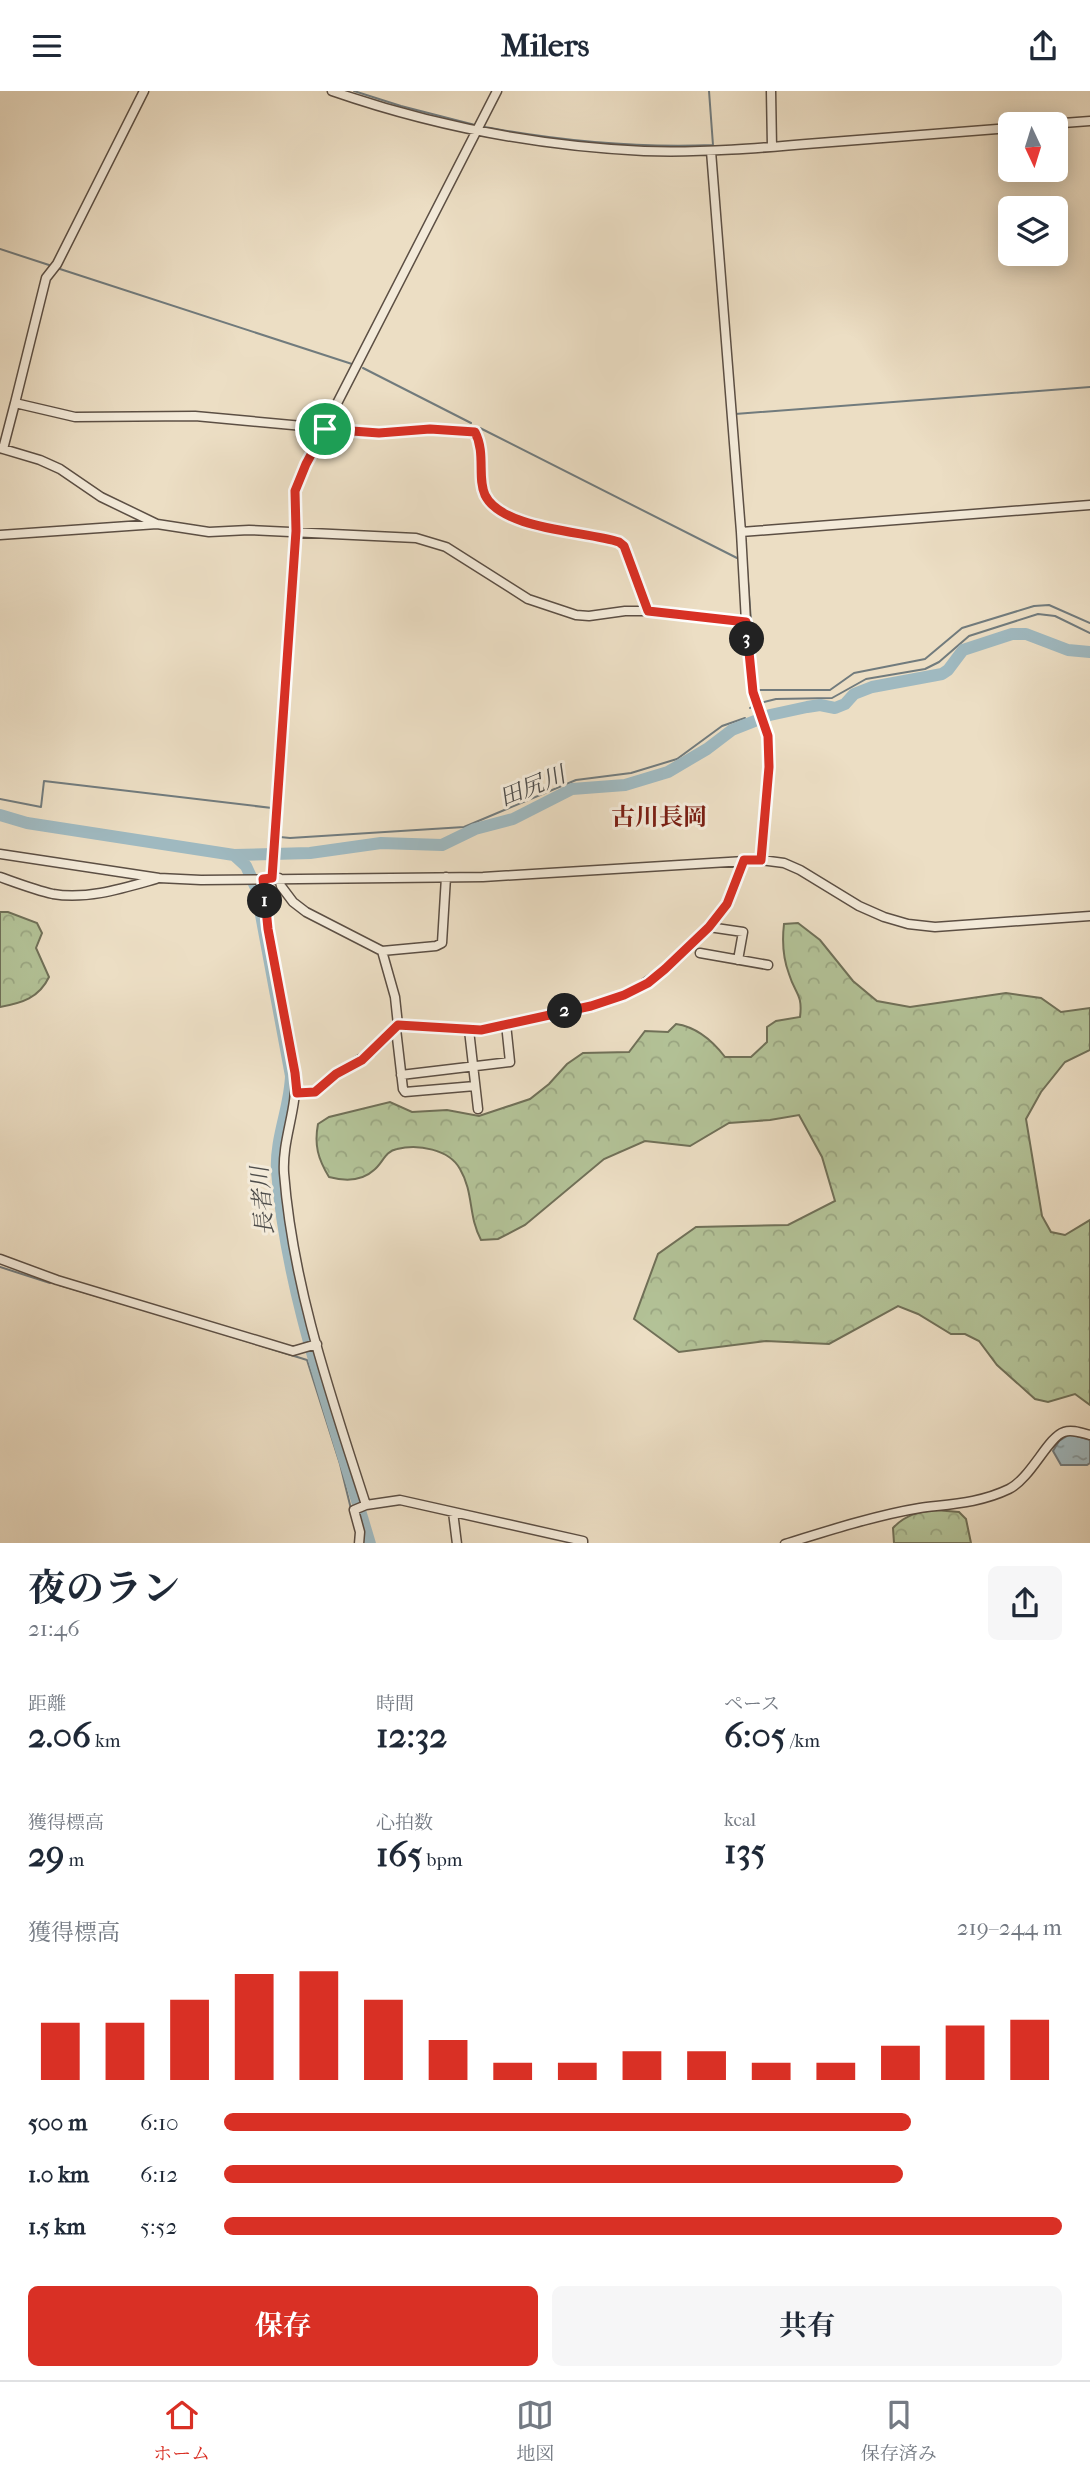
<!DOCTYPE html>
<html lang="ja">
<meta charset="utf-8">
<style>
:root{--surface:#fff;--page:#f6f6f7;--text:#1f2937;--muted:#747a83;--line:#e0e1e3;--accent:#d93025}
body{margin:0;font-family:"IM FELL French Canon","Noto Serif JP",serif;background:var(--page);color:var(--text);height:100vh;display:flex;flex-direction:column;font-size:26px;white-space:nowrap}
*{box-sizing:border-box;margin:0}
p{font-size:23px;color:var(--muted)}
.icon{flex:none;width:38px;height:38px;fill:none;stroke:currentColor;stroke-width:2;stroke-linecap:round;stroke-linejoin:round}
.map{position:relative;height:1452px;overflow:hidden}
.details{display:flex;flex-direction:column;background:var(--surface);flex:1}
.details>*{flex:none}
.needle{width:46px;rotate:176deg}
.controls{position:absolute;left:998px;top:21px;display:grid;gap:14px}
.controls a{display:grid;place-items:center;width:70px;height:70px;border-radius:10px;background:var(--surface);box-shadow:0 4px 18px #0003;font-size:35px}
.pin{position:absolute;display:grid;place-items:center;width:60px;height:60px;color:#fff;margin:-30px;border:4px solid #fff;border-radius:50%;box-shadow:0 2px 7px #0007}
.km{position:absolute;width:35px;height:35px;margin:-18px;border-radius:50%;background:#222;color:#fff;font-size:19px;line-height:35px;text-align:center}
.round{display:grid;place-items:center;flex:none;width:74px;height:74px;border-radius:10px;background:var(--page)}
.overview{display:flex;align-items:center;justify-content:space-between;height:119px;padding:0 28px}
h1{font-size:38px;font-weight:700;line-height:52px}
.metrics{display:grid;grid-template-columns:repeat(3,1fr);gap:10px;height:119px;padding:7px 28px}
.metrics div{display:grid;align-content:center}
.metrics b{font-size:35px;font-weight:700}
.metrics small{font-size:19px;font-weight:400}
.metrics p{font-size:19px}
.chart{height:196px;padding:14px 28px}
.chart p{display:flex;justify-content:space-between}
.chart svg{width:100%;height:126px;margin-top:7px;stroke:var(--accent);stroke-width:6}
.button{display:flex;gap:14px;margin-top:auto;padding:14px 28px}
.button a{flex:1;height:80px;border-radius:10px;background:var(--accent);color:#fff;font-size:28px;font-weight:700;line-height:80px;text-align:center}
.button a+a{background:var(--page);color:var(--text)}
ul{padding:0 28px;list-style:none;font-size:23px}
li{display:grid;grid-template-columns:112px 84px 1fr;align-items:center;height:52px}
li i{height:18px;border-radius:9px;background:var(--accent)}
header{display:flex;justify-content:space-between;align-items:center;height:91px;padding:0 28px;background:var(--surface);font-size:32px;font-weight:700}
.dock{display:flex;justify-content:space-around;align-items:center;height:98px;border-top:2px solid var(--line);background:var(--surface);font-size:19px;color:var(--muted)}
.dock a{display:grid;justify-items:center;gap:4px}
.dock .current{color:var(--accent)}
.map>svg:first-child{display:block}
.forest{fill:url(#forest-crowns);stroke:#707058;stroke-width:2}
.water{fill:url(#water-ripples);stroke:#717b7d;stroke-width:2}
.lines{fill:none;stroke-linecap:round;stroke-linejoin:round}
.stream{stroke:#717b7d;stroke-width:2}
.river{stroke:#9fb9c0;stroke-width:12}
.minor-casing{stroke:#5c4f44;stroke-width:11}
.minor{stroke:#f3ead9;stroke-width:8}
.route-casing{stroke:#fff;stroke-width:14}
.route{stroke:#d93025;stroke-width:9}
.labels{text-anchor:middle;stroke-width:6;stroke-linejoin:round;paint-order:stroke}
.water-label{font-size:23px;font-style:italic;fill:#4e4d4b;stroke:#f3ead9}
.quarter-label{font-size:24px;font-weight:bold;fill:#7a1f14;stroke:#f3ead9}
</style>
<header><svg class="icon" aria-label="menu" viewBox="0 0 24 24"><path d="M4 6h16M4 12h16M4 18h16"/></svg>Milers<svg class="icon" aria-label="share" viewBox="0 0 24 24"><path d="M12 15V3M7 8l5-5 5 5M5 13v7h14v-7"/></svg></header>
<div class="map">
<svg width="1090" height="1453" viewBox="0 0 1090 1453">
<defs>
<pattern id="forest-crowns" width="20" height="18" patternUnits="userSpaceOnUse" patternTransform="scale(1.75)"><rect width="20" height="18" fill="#b3c297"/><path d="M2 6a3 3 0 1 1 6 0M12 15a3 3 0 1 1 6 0" fill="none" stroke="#9aa682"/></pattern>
<pattern id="water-ripples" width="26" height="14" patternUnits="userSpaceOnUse" patternTransform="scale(1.75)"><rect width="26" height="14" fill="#9fb9c0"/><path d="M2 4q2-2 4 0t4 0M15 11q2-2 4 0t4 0" fill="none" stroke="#82969b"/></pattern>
</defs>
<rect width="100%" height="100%" fill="#ecdec4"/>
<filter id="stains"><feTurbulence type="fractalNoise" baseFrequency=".00286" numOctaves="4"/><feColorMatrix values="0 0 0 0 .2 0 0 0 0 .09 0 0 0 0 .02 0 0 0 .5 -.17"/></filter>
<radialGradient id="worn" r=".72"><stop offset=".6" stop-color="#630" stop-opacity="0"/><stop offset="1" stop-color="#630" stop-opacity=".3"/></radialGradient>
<path class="forest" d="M 0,821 L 8,821 L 37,832 L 42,842 L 36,857 L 49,886 C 39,907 22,912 0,916 Z
M 798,832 L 820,849 L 853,890 L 877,910 L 910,916 L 1006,902 L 1041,907 L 1061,921 L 1090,917 L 1090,959 L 1065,971 L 1041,1001 L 1026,1028 L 1042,1125 L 1051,1141 L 1065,1144 L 1090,1129 L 1090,1314 L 1075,1303 L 1048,1311 L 1035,1308 L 997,1274 L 979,1250 L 965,1243 L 951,1243 L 918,1223 L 898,1215 L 829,1253 L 766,1250 L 679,1261 L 634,1228 L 658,1163 L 696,1136 L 788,1134 L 835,1110 L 822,1066 L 799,1024 L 770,1029 L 729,1032 L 690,1055 L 645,1050 L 604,1068 L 525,1134 L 498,1148 L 481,1149 C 468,1125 474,1102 460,1078 C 449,1058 418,1053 397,1058 C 385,1060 383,1072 374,1079 C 361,1091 344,1090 329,1086 C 318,1068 314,1054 318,1033 L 329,1026 L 390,1011 L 412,1021 L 447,1019 L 479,1025 L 530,1008 L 549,993 L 567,973 L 583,962 L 629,961 L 645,940 L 668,941 L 676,933 C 697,936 712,949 725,966 L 751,966 L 767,951 L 767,936 L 776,930 L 800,926 C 803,903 795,903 789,883 C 783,867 782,850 784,833 Z
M 935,1419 L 959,1421 L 966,1428 L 971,1452 L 894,1452 L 893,1437 C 905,1424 918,1421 935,1419 Z"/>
<path class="water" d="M 1070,1343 L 1090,1349 L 1090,1372 L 1087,1374 L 1061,1374 L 1053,1360 L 1059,1350 Z"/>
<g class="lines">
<path class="stream" d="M 354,0 L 401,15 L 475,34
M 485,36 C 560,50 636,57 713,54 L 709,0
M 0,158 L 49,174
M 60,178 L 352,273
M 363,277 L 471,332
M 735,323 L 1090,296
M 480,337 L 737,467
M 747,477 L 755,583
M 756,599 L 830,599 L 854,582 L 925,568 L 962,537 L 1034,515 L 1049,514 L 1090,532
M 760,612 L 776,608 L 832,607 L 866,588 L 925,578 L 939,571 L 969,545 L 1038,523 L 1055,525 L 1090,542
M 750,617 L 753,615
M 0,708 L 41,716 L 44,690 L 272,717
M 281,718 L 280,746 L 290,747 L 464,736 L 576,689 L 631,682 L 677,668 L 722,635 L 745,627
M 0,1176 L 50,1192
M 59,1194 L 181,1230
M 223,1243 L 307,1269 L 340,1373 L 351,1418"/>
<path class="river" d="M 0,724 L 27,732 L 234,764 L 310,762 L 381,752 L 442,754 L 475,738 L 513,728 L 572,698 L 625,694 L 668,681 L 707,658 L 732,639 L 770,624 L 807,616 L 820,614 L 835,617 L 845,613 L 854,603 L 872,596 L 942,583 L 948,579 L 963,559 L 1012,543 L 1026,543 L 1068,559 L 1090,561
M 234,764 L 246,775 L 256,797 L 291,985 C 290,1017 275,1047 277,1080 C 286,1204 335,1333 370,1453"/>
<g class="minor-casing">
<path id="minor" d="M 332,0 C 433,35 537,55 644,60 C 702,62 761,57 819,52 C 883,47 946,42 1010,37
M 771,0 L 772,56
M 1050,33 L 1090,30
M 711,60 L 741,441
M 15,312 L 46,187 L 57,173 L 144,0
M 0,357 L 40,369 L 60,378 L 101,406 L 157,433
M 3,358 L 15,312 L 75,326 L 195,325 L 379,342 L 430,338 L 475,341 C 486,361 477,386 485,404 C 502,440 586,439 619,451 L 624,455 L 648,520
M 0,444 L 157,433 L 209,441 L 249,439 L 416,447 L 446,456 L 528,508 L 576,524 L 589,525 L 625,520 L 648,520 L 746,531
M 0,763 L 159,787 L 201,789 L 483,786 L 761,769 L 784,772 L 800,779 L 859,815 L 884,826 L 908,833 L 935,836 L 1090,825
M 761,769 L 769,676 L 768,645 L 753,602 L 746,531 L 741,441 L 1090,414
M 0,786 C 17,792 35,799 53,803 C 87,809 124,797 156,788
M 272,787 L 296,440 L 295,400 L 306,373 L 497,0
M 279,787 L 281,795 L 293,811 L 306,821 L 382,860 L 436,855 L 442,852 L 446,786
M 263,788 L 268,838 L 295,982 C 298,1018 282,1047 284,1082 C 293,1197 331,1305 366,1414 L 354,1419 L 360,1441 L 359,1453
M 709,836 L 743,841 L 738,869
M 382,860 L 395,906 L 398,934
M 700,862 L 768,874
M 398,934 L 481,939 L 606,911 L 636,898 L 665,878 L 709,836 L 727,813 L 744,769
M 396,938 L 403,998 L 405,1001 L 475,995
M 469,939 L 478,1018
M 401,984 L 510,971 L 506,933
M 297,1002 L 315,1001 L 336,983 L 372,961 L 397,937
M 0,1168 L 57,1189 L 293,1260 L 317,1253
M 366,1414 L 400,1409 L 583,1450 L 583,1453
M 453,1421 L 457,1453
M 785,1453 C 827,1440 877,1424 920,1417 C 951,1413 980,1412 1009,1398 C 1031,1387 1048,1346 1064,1341 C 1072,1338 1082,1342 1090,1344"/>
</g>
<use href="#minor" class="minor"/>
</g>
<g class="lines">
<g class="route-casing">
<path id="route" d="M 325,338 L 379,342 L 430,338 L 475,341 C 486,362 477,387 485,404 C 502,439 586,440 619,451 L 624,455 L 648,520 L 746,531 L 753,601 L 768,645 L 769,676 L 761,769 L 744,769 L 727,813 L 709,836 L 665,878 L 648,892 L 624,904 L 591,915 L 481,939 L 398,934 L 362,969 L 336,983 L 315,1001 L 297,1002 L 295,982 L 268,838 L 263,788 L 272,787 L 296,440 L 295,400 L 306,373 Z"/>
</g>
<use href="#route" class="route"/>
</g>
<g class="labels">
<g class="water-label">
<text transform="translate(532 695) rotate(-22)" y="8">田尻川</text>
<text transform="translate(262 1110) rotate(-95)" y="8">長者川</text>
</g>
<g class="quarter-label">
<text x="659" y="734">古川長岡</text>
</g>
</g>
<rect width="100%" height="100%" filter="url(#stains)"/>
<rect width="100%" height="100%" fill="url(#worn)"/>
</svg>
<div class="controls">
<a><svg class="needle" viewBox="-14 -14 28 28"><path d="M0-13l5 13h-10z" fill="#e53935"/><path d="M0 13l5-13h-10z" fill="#747a83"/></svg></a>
<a><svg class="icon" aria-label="layers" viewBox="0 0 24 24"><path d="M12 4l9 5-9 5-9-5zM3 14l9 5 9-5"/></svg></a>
</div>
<div class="pin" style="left:325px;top:338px;background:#1e9e55"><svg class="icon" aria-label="arrive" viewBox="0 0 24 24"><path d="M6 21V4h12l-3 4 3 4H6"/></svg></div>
<b class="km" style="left:265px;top:810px">1</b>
<b class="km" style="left:565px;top:920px">2</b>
<b class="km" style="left:747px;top:548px">3</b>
</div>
<section class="details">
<div class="overview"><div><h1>夜のラン</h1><p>21:46</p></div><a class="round"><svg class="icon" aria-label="share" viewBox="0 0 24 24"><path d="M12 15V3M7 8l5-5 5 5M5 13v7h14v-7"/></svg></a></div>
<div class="metrics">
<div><p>距離</p><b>2.06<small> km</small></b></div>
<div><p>時間</p><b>12:32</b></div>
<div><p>ペース</p><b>6:05<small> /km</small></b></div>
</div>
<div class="metrics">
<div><p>獲得標高</p><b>29<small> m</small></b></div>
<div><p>心拍数</p><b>165<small> bpm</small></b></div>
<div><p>kcal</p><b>135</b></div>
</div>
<div class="chart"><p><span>獲得標高</span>219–244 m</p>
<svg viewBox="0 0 160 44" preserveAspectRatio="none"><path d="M5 44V24M15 44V24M25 44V16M35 44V7M45 44V6M55 44V16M65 44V30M75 44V38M85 44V38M95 44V34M105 44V34M115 44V38M125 44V38M135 44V32M145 44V25M155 44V23"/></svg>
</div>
<ul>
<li><b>500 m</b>6:10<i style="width:82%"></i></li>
<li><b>1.0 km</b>6:12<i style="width:81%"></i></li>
<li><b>1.5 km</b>5:52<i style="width:100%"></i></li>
</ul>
<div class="button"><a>保存</a><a>共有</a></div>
</section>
<nav class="dock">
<a class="current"><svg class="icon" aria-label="home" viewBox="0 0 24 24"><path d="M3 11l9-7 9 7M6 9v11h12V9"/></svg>ホーム</a>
<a><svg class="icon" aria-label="map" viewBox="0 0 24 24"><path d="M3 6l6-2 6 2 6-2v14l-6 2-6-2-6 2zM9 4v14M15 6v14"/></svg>地図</a>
<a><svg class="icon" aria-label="saved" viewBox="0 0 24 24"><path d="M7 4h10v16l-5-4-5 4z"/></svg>保存済み</a>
</nav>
